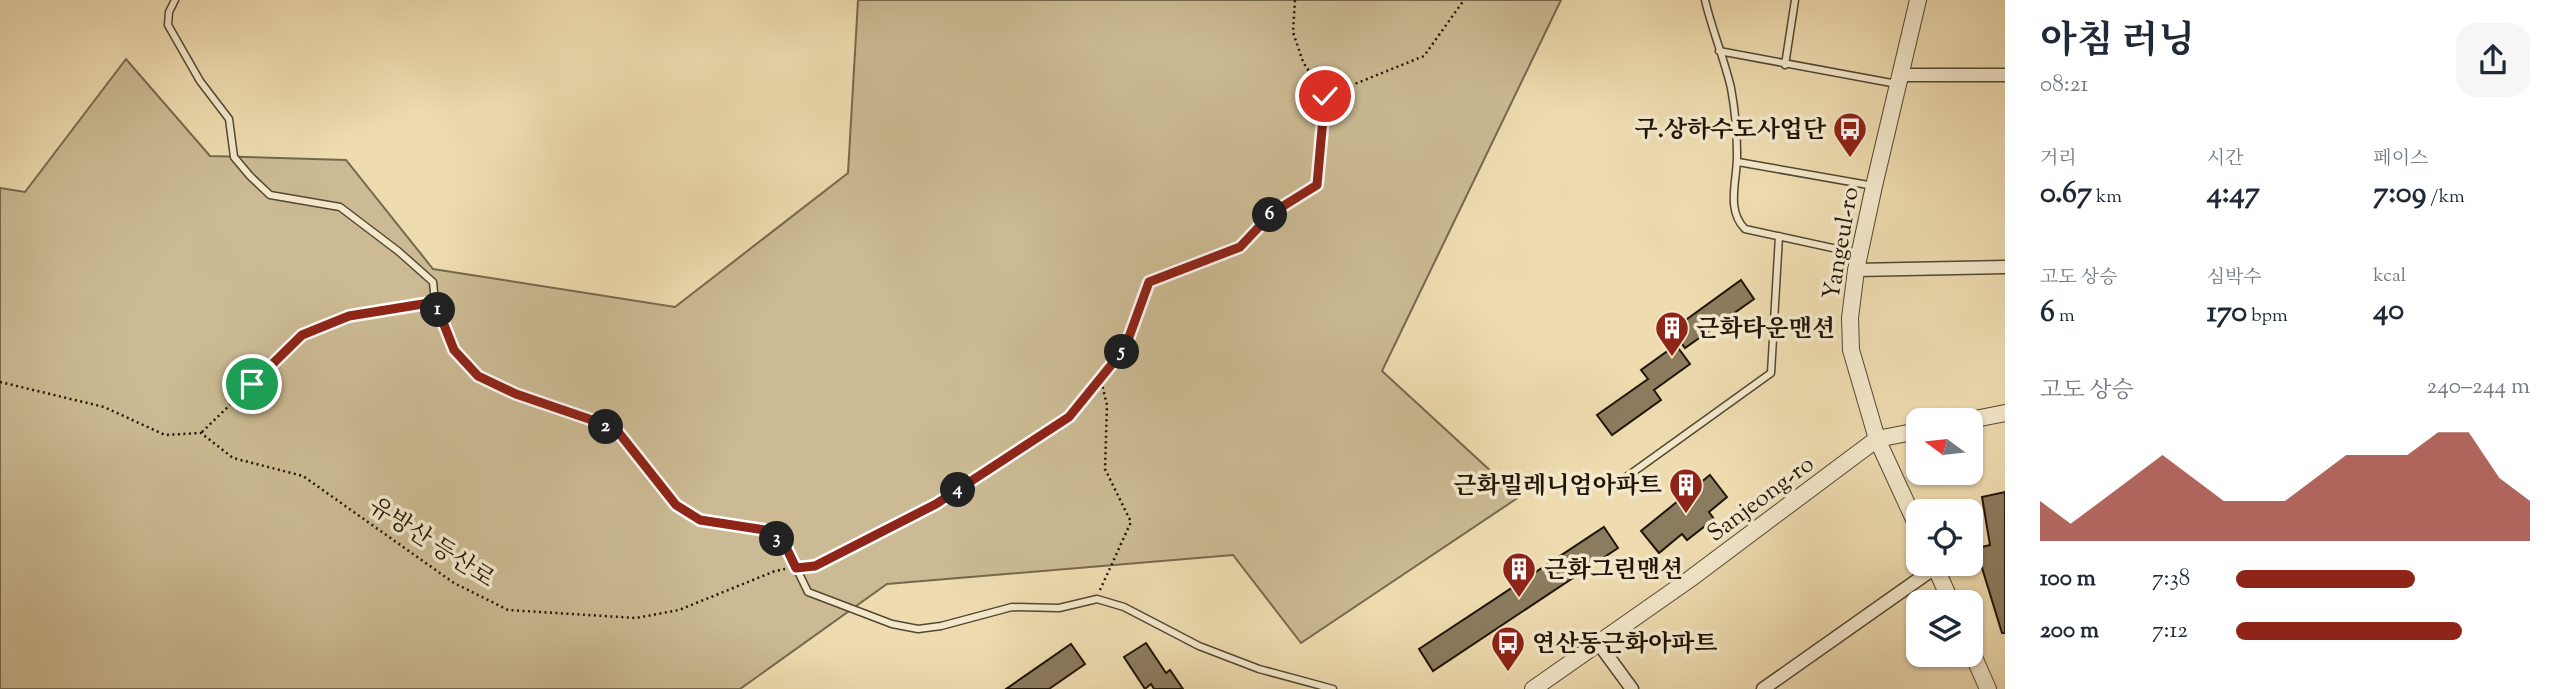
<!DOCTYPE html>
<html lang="ko">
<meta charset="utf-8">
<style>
:root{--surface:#fff;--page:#f6f6f7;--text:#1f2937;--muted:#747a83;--accent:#8f2418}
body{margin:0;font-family:"Sorts Mill Goudy","Noto Serif KR",serif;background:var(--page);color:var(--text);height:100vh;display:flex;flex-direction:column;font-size:26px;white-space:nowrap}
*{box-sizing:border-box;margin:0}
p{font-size:23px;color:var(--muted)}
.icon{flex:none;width:38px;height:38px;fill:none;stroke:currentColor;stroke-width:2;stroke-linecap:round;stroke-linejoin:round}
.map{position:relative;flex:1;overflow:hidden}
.drawer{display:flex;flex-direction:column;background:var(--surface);width:560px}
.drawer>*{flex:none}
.needle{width:46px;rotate:285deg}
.tools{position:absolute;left:1906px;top:408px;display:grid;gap:14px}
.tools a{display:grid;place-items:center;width:77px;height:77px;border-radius:14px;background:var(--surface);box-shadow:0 2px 5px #0004;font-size:35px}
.pin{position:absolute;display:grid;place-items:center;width:60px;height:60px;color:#fff;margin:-30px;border:4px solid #fff;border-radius:50%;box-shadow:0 2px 7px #0007}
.km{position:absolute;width:35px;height:35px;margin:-18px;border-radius:50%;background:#222;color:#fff;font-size:19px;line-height:35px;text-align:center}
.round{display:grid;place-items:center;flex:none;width:74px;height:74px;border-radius:21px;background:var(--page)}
.summary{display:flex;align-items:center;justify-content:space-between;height:119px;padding:0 35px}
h1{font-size:38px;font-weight:700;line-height:52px}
.figures{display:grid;grid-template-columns:repeat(3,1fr);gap:10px;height:119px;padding:7px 35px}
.figures div{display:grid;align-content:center}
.figures b{font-size:30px;font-weight:700}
.figures small{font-size:19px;font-weight:400}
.figures p{font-size:19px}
.chart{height:196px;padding:14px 35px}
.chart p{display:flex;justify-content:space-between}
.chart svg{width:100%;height:126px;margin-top:7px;fill:var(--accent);opacity:.7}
ul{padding:0 35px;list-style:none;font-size:23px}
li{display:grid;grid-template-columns:112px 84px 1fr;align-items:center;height:52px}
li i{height:18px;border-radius:9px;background:var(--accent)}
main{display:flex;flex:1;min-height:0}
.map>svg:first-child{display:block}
.green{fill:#cbba93;stroke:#76684d;stroke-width:2}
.building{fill:#8c7c5f;stroke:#211507;stroke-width:2}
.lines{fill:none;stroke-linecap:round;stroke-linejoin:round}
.service-casing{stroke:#544731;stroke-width:9}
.minor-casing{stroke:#544731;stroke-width:15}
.tertiary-casing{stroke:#544731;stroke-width:18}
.path{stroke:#211507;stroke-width:2.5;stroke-dasharray:2 3.5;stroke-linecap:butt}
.service{stroke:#f4e8cc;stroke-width:6}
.minor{stroke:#f4e8cc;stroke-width:12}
.tertiary{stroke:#f4e8cc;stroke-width:16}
.route-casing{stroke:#fff;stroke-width:14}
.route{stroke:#8f2418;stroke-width:9}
.labels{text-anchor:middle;stroke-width:7;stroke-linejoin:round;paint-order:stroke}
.poi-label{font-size:24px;font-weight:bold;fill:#211507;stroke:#f4e8cc;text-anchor:start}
.street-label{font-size:24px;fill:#211507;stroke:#f4e8cc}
</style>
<main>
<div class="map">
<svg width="2005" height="689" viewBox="0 0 2005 689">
<rect width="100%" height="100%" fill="#eedcb0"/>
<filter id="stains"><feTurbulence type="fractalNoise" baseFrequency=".00286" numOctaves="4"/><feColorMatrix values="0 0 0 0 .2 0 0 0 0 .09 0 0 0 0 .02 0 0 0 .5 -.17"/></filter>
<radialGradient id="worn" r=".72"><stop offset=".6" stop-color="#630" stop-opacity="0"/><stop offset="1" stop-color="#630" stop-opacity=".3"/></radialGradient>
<path class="green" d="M 858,0 L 1561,0 L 1382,371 L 1519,497 L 1301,643 L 1233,555 L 887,584 L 740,689 L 0,689 L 0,188 L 25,192 L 126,59 L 210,156 L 346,160 L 433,269 L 675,307 L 848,173 Z"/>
<path class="building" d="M 1741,280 L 1754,299 L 1685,348 L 1672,330 Z
M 1676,345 L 1690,364 L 1654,390 L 1661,400 L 1612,435 L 1597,415 L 1648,379 L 1641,370 Z
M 1710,475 L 1727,497 L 1709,512 L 1714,519 L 1687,540 L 1682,534 L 1659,553 L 1641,531 Z
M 2005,492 L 2005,633 L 2002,633 L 1982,568 L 1972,567 L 1970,550 L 1990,545 L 1982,497 Z
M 1604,527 L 1618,548 L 1433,671 L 1419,649 Z
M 1146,643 L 1166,673 L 1170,670 L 1183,689 L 1154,689 L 1151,684 L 1145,689 L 1124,657 Z
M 1071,644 L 1085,664 L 1049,689 L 1006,689 Z"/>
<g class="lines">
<g class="service-casing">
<path id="service" d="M 175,0 L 169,12 L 168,25 L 200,81 L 229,119 L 234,157 L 250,176 L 270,195 L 340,207 L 398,251 L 433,282 L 435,302 L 454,350 L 478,376 L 516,394 L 592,420 L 619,433 L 676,505 L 700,520 L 765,530 L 784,543 L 808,592 L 892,624 L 918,629 L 941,626 L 1012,607 L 1059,608 L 1097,599 L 1124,607 L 1199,646 L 1259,669 L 1333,689
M 1705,0 C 1712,30 1724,58 1731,88 C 1735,110 1737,131 1737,153 C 1738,179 1725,209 1745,229 L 1860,254
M 1719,51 L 1897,84
M 1785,65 L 1795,0
M 1738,162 L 1874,186
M 1611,488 L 1771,373 L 1779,236"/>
</g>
<g class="minor-casing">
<path id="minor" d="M 1902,75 L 2005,75
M 1856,270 L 2005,267
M 1599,644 L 1632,689
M 1763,689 L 1936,567"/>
</g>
<g class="tertiary-casing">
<path id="tertiary" d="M 1918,0 L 1874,186 L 1856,270 L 1850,318 L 1851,350 L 1877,439 L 1918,528
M 1970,420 L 2005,413
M 1934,564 L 1951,602
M 1970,648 L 1988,689
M 1533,689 L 1690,579 L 1877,439 L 1918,431"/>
</g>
<path class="path" d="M 1325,96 L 1424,56 L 1464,0
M 0,382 L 104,407 L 165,435 L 201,433 L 233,458 L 303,476 L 454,583 L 508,610 L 636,618 L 679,610 L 775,571 L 785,569
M 202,432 L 302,335 L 349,316 L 425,303
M 805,567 L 815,566 L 936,504 L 1069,417 L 1125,348 L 1149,282 L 1240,247 L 1272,213 L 1317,185 L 1325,96 L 1303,62 L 1293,32 L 1295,0
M 1100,590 L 1131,522 L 1105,469 L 1107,405 L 1101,380"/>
<use href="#service" class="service"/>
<use href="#minor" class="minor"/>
<use href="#tertiary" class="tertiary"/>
</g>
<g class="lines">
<g class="route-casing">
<path id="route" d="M 252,384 L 302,335 L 349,316 L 435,302 L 454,350 L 478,376 L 516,394 L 592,420 L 619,433 L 676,505 L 700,520 L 765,530 L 784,543 L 796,568 L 815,566 L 936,504 L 1069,417 L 1125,348 L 1149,282 L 1240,247 L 1272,213 L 1317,185 L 1325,96"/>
</g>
<use href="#route" class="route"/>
</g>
<defs>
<g id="bus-pin" transform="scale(1.75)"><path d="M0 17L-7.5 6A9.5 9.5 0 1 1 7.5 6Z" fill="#8f2418" stroke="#f4e8cc"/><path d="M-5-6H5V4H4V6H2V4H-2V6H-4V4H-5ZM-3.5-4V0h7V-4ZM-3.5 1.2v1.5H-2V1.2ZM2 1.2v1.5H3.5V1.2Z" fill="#fff"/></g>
<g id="building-pin" transform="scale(1.75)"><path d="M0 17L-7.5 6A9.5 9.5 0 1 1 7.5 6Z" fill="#8f2418" stroke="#f4e8cc"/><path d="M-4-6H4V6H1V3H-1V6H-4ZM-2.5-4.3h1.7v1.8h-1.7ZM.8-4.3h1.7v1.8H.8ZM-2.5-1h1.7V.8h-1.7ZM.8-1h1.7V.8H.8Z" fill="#fff"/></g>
</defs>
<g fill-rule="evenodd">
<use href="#bus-pin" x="1850" y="129"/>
<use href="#building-pin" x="1672" y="328"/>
<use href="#building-pin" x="1686" y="485"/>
<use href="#building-pin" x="1519" y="569"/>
<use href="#bus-pin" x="1508" y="643"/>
</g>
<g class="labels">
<g class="poi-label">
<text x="1826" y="137" text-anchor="end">구.상하수도사업단</text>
<text x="1696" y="336">근화타운맨션</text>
<text x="1662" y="493" text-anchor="end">근화밀레니엄아파트</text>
<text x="1544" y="577">근화그린맨션</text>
<text x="1532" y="651">연산동근화아파트</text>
</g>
<g class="street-label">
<text transform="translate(1840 243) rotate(-80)" y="8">Yangeul-ro</text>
<text transform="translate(1760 498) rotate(-37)" y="8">Sanjeong-ro</text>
<text transform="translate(432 542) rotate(33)" y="8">유방산 등산로</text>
</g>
</g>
<rect width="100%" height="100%" filter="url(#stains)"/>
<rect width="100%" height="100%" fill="url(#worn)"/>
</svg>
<div class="tools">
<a><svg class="needle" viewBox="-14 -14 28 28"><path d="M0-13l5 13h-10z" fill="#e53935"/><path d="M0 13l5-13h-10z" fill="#747a83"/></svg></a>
<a><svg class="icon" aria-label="locate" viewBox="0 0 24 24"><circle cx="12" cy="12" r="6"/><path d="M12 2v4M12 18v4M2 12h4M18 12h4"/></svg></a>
<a><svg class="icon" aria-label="layers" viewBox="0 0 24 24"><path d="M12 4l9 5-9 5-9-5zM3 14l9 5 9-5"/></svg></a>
</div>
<div class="pin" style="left:252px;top:384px;background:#1e9e55"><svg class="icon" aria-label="arrive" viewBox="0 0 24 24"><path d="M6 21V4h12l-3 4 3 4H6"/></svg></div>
<div class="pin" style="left:1325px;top:96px;background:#d93025"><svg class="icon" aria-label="check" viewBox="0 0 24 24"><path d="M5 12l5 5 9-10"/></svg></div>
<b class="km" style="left:438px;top:310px">1</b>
<b class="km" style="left:606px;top:427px">2</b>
<b class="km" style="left:777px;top:539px">3</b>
<b class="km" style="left:958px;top:490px">4</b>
<b class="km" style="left:1122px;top:352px">5</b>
<b class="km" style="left:1270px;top:215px">6</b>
</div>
<section class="drawer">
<div class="summary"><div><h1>아침 러닝</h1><p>08:21</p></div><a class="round"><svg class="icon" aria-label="share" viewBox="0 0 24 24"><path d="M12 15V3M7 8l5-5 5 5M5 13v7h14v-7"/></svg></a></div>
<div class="figures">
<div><p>거리</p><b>0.67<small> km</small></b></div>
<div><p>시간</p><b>4:47</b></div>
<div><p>페이스</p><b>7:09<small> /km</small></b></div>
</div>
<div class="figures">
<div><p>고도 상승</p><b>6<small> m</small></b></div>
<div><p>심박수</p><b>170<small> bpm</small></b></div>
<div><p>kcal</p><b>40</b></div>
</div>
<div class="chart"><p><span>고도 상승</span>240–244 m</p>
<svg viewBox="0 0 160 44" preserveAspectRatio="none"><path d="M0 44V30L10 38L20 30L30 22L40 14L50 22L60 30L70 30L80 30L90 22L100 14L110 14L120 14L130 6L140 6L150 22L160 30V44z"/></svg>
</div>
<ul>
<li><b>100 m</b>7:38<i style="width:61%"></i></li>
<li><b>200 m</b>7:12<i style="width:77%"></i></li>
</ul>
</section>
</main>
